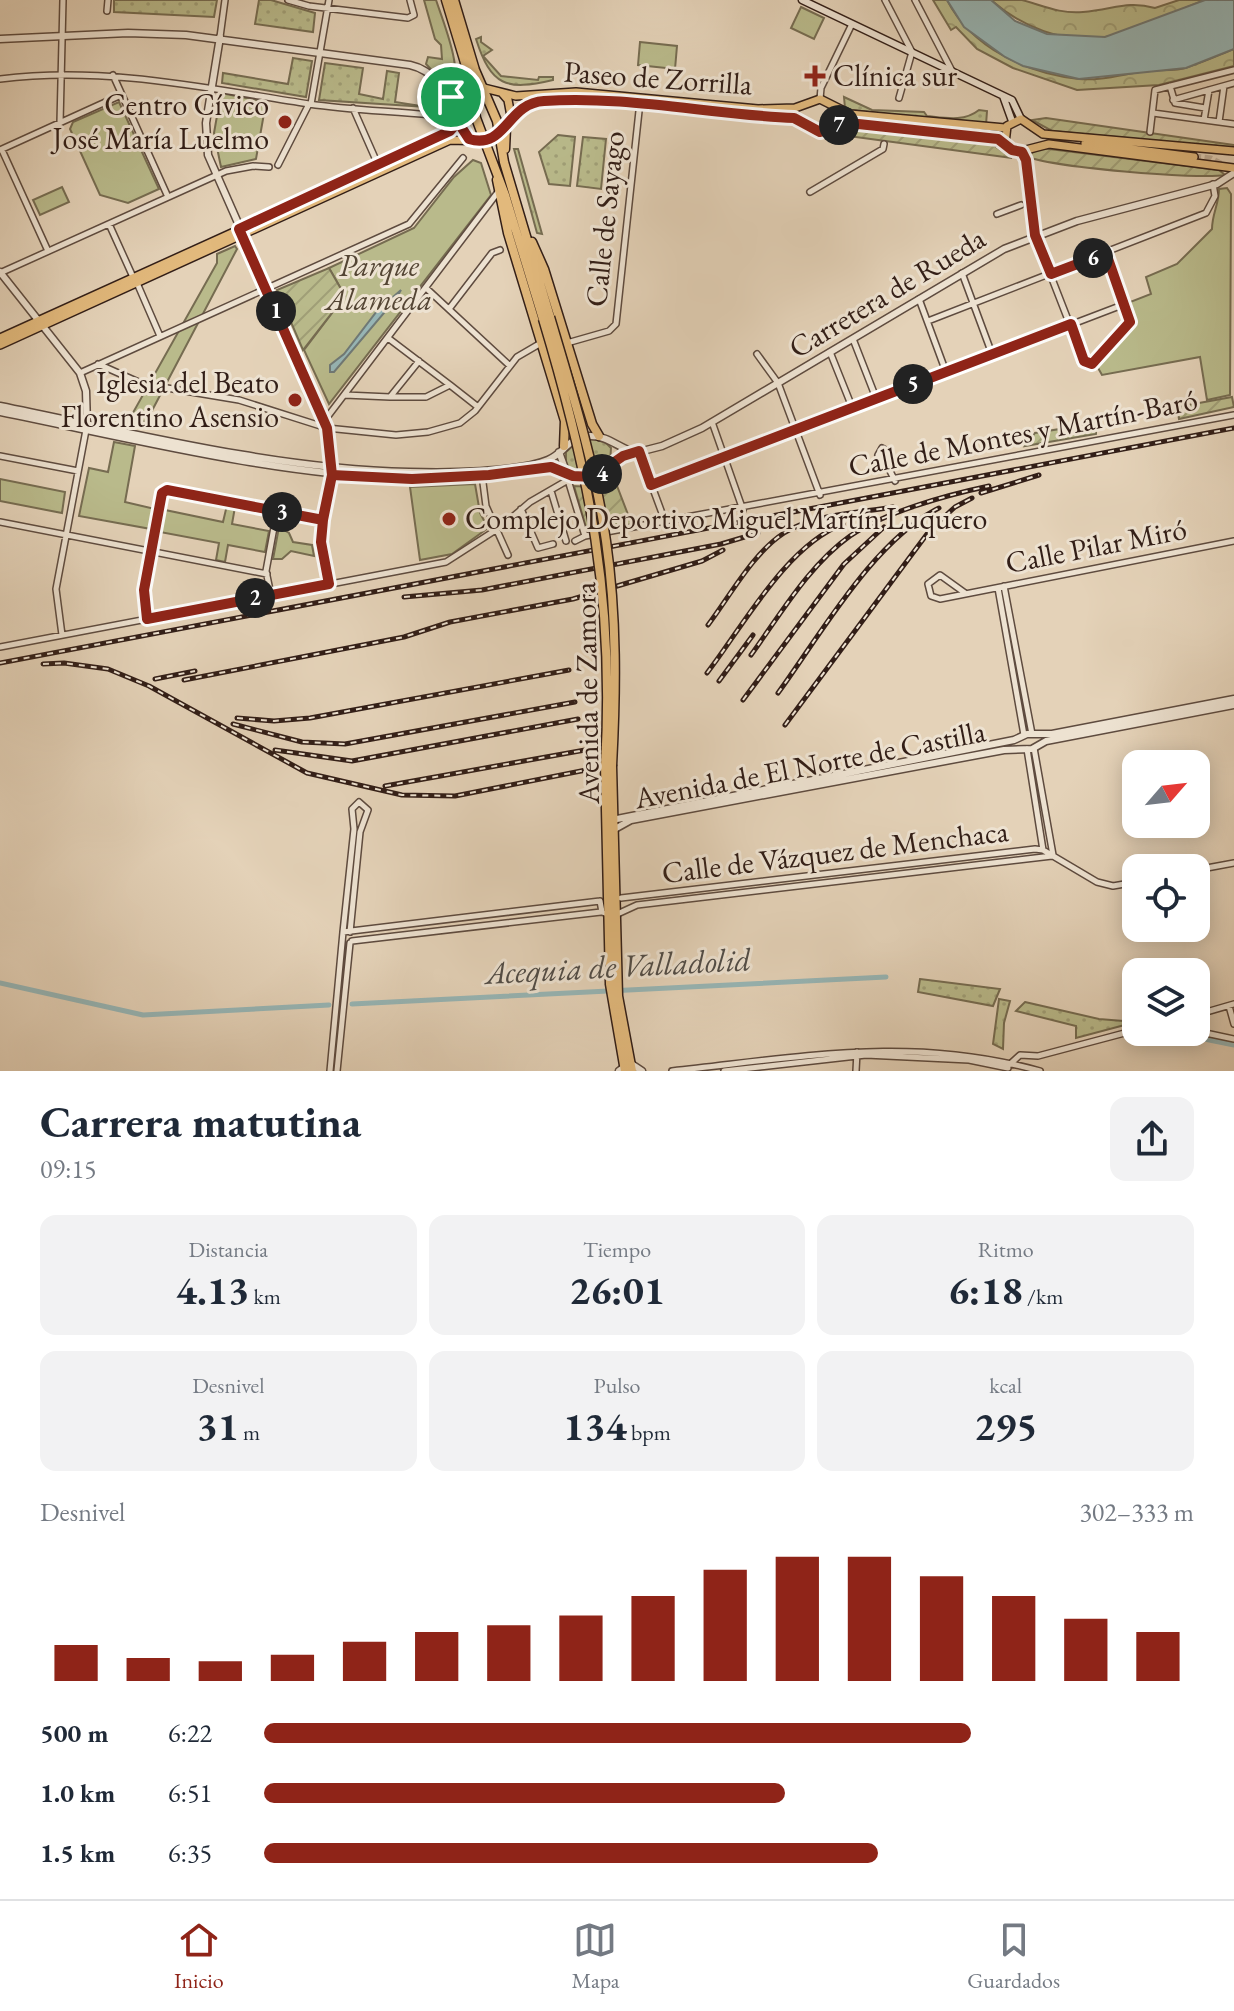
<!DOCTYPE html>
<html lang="es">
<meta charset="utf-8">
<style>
:root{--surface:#fff;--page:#f2f2f3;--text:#1f2937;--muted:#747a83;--line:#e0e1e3;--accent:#8f2418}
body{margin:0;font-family:"EB Garamond",serif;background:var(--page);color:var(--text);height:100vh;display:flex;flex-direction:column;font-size:30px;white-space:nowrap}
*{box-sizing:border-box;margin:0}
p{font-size:26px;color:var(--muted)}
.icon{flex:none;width:44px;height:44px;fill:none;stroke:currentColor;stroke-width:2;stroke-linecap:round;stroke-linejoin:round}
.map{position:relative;height:1071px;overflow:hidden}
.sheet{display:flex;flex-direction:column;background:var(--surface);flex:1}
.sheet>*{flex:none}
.needle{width:52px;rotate:62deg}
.buttons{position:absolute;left:1122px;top:750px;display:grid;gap:16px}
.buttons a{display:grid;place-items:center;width:88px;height:88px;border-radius:16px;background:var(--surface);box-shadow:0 4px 20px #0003;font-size:40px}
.pin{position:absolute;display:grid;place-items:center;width:68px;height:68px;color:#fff;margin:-34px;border:4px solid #fff;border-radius:50%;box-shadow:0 2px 8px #0007}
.km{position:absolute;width:40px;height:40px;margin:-20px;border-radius:50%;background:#222;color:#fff;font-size:22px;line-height:40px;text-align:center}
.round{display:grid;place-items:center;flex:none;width:84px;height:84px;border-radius:16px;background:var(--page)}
.summary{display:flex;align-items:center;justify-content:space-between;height:136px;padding:0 40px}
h1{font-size:44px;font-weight:700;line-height:60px}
.figures{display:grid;grid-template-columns:repeat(3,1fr);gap:12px;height:136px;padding:8px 40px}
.figures div{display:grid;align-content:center;border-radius:16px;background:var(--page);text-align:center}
.figures b{font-size:40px;font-weight:700}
.figures small{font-size:22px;font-weight:400}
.figures p{font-size:22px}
.chart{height:224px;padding:16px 40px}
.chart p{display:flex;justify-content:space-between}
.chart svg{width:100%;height:144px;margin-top:8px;stroke:var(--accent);stroke-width:6}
ul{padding:0 40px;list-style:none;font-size:26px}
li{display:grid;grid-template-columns:128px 96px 1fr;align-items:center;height:60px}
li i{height:20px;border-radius:10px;background:var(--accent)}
.tab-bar{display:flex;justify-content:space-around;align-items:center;height:112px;border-top:2px solid var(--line);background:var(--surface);font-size:22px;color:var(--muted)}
.tab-bar a{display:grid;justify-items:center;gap:4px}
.tab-bar .selected{color:var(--accent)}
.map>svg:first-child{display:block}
.grass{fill:url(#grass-dots);stroke:#766c51;stroke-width:2}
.forest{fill:url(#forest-crowns);stroke:#766c51;stroke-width:2}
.park{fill:#b9ba8b;stroke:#766c51;stroke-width:2}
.garden{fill:url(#garden-furrows);stroke:#766c51;stroke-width:2}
.water{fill:#97b6b6;stroke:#6f7976;stroke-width:2}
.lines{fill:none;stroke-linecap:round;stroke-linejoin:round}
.canal{stroke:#97b6b6;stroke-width:5}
.primary-tunnel{stroke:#c0ae98;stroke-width:7;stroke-dasharray:7 3.5;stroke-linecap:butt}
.minor-casing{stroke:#5e4b3f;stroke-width:8}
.tertiary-casing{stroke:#5e4b3f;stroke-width:9}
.secondary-casing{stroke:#321e17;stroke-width:9}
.primary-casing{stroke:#321e17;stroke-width:10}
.trunk-casing{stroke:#321e17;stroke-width:11}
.minor{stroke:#ede2d1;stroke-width:5}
.tertiary{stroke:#ede2d1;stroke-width:6}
.secondary{stroke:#ede2d1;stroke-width:6}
.primary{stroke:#e2b97c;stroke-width:7}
.trunk{stroke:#e2b97c;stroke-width:8}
.rail-casing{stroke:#321e17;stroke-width:5}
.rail{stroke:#ede2d1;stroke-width:2;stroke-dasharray:6;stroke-linecap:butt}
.trunk-bridge-casing{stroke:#321e17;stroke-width:11;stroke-linecap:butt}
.trunk-bridge{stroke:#e2b97c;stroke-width:8}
.route-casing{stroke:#fff;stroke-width:16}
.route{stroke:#8f2418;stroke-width:10}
.poi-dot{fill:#8f2418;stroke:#ede2d1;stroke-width:3}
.labels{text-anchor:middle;stroke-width:6;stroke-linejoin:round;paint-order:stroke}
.poi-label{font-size:30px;fill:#321e17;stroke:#ede2d1;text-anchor:start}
.street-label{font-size:30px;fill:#321e17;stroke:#ede2d1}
.park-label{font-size:30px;font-style:italic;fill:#544534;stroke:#ede2d1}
.water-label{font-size:32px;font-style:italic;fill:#504c47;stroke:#ede2d1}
</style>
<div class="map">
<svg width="1234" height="1071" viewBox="0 0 1234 1071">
<defs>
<pattern id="grass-dots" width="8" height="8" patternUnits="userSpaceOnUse" patternTransform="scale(2)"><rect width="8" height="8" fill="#b9ba8b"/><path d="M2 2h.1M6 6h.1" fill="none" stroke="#a09f77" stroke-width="1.8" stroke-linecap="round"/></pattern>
<pattern id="forest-crowns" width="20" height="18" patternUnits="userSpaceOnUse" patternTransform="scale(2)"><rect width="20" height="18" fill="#b9ba8b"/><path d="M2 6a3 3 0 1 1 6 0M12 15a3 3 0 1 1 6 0" fill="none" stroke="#a09f77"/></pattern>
<pattern id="garden-furrows" width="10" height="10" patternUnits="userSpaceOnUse" patternTransform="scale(2)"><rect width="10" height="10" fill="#b9ba8b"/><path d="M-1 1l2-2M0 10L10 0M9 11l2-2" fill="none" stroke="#a09f77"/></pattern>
</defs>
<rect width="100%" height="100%" fill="#e4d2b8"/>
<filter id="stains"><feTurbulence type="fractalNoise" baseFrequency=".0025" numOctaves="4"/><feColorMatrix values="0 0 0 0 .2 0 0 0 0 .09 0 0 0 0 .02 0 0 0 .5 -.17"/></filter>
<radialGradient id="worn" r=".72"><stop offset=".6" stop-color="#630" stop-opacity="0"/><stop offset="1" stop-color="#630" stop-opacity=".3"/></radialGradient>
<path class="grass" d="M 114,0 L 217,0 L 214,17 L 114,12 Z
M 259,0 L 271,0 L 315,13 L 313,32 L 255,24 Z
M 481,37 L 481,42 L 492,50 L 483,56 L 501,76 L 538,80 L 539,77 L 553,77 L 553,80 C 506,91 491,86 476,39 Z
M 293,58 L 312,61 L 306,97 L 222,83 L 223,73 L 288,84 Z
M 325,63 L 363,68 L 359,94 L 383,99 L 387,71 L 399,73 L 395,102 L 427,107 L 319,100 Z
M 844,97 L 872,110 L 924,112 L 927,116 C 946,118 964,122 979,110 L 987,111 L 986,125 L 852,110 L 845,108 Z
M 558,135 L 575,137 L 570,186 L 549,184 L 539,152 Z
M 583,137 L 606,139 L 601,189 L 577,186 Z
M 514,149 L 518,149 L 542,234 L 537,233 Z
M 593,439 L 605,442 L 611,448 L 610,463 C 598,473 579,477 566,467 L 566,452 L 576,443 Z
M 920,979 L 1000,989 L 993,1006 L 918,992 Z
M 999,999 L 1010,1001 L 1004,1023 L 1003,1049 L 993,1044 Z
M 1025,1002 L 1099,1019 L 1136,1022 L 1076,1038 L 1076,1026 L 1016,1011 Z"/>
<path class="forest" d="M 933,0 L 947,0 C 972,48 1026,73 1079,79 C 1101,81 1123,74 1146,71 C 1159,69 1175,72 1188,67 C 1204,62 1219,55 1234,49 L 1234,66 L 1159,85 L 1077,90 L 1013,68 L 977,49 L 956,27 L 951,30 Z
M 991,0 C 1001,0 1013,0 1022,0 C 1044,6 1060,14 1083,12 C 1113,10 1126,0 1155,8 L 1179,0 L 1205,0 C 1175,11 1135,32 1105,37 C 1063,44 1022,27 991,0 Z"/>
<path class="park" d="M 424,0 L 436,0 C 443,21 465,75 451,91 L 426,64 L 428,57 L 442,59 L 441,45 L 435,39 Z
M 801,7 L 824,18 L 814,39 L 791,28 Z
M 640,42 L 677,46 L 675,69 L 638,65 Z
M 221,93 L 266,102 L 256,159 L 221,167 L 214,133 Z
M 119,102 L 159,189 L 128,203 L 100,195 L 70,129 L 73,122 Z
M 473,160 L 481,163 L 491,195 L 329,404 L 304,350 L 345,296 L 329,268 L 414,228 L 454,177 Z
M 62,187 L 69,202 L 40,215 L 33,200 Z
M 1227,188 L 1231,194 L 1230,395 L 1207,400 L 1200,357 L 1102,375 L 1097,366 L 1133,323 L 1125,304 L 1151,294 L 1146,277 L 1177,264 L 1212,229 C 1212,214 1219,204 1219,189 Z
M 235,246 L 237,249 L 146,422 L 130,418 L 217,263 L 217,254 Z
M 114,442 L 135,446 L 125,502 L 155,509 L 151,529 L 79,516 L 89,468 L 108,472 Z
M 0,479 L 65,492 L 62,513 L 0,501 Z
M 475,484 L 480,513 L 488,528 L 452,554 L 420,560 L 410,487 Z
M 227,505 L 235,507 L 232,524 L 269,531 L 265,552 L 228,545 L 225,562 L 216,560 L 219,543 L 160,532 L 165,510 L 223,522 Z
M 279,527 L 289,533 L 293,542 L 312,545 L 314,556 L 291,551 L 282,559 L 273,559 Z"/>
<path class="garden" d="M 1046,118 L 1234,145 L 1234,148 L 1052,131 L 1032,120 Z
M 853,126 L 989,142 L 1012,158 L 826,133 Z
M 1041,148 L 1219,170 L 1225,175 C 1199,180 1049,167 1026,156 Z
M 329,268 L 345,296 L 303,350 L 277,290 Z
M 1232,397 L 1234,407 L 1179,419 L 1177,407 Z
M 1096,422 L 1096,434 L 1025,446 L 1035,433 L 1060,429 L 1061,434 L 1061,429 Z
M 614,478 L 632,525 L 587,531 L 574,486 L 592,487 Z"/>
<path class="water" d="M 947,0 L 991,0 L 1015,21 L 1047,34 L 1105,37 L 1205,0 L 1234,0 L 1234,49 L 1186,68 L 1079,79 L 1023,66 L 1005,57 L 964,27 Z
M 401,290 L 395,300 L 334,372 L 330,372 L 330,365 L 344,354 L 377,311 Z"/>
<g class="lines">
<path class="canal" d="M 0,983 L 143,1015 L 329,1005
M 352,1004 L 886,977
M 1170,1032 L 1234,1045"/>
<path class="primary-tunnel" d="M 1194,157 L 1211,159 L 1224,166"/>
<g class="minor-casing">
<path id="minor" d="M 288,0 L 309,6 L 408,18 L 414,15 L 410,0
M 885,0 L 912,52 L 899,98
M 915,0 L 952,71
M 107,11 L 108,0
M 220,37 L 225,0
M 113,75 L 168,197
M 0,79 C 106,66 205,88 309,104 C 349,110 390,111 430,115
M 1170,86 L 1175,103 L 1205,108
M 820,99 L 821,88 L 852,24
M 1173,100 L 1234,83
M 311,104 L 329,0
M 353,108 L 379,167
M 1153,113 L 1234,124
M 1204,120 L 1209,90
M 1219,122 L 1224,86
M 60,123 L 63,0
M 1150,132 L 1155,90 L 1234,70
M 0,150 L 121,95
M 2,150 L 48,251
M 1022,152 L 1028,169 L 1035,235 L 1084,361 L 1091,365 L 1131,320 L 1106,253
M 278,165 L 309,104
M 810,192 L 883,149 L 884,144
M 997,214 L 1021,205
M 109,224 L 133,277
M 0,273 L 226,171 L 253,166 L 269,167
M 962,273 L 992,354
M 137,283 L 160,336
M 426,288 L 510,366
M 919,299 L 946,372
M 449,309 L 492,253 L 500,250
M 928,321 L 1206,213 L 1215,196 L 1213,184
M 388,338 L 450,385 L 426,397 L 390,397 L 419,361
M 853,339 L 876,398
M 567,343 L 609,331 L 616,324 L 639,111
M 830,352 L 852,407
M 757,354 L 778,383 L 820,495
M 98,364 L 143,384 L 239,400 L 327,428 L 396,435 L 428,432 L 460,423 L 475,411 L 517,357 L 541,343
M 80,373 L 409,224 L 463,158
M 450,385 L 478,407
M 345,395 L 390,397
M 325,420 L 498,192
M 712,422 L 743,510
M 639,451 L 666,524
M 0,456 L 78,471
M 886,459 L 878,455 L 882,448 L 889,452 L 887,465 L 895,481
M 482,475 L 486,506 L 508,555
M 568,480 L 585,536
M 651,485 L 1125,304
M 551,491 L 566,541
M 521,509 L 538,548 L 553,544
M 0,522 L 267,574
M 575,541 L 585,536 L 1234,415
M 329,584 L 321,542 L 332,475
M 1004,586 L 1032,734
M 998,588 L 1024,735
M 965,593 L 940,575 L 928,584 L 931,596 L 940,599 L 1234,541
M 271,595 L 266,571 L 277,511
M 147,619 L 144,590 L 164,491 L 323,520
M 62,635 L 56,589 L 86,430
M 0,647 L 446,562 L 502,526 L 530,502 L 568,480
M 1034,748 L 1053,855
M 1027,749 L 1043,850
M 1196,870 L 1234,863
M 621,898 L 1035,849 L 1043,850 L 1097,882 L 1113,886 L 1136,882
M 600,901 L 602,912 L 613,916 L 637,905 L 1052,856
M 343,932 L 354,829 L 352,809 L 359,802 L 368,810 L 360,832 L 350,932
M 352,941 L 601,912
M 1229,1006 L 1234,1024
M 1196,1015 L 1234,1004
M 1196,1031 L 1234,1039
M 1009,1065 L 1020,1055 L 1038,1056 L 1136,1030
M 330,1071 L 343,932 L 600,901
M 337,1071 L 350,943
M 672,1071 C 803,1057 910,1035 1040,1071
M 724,1071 L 866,1055 L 969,1060 L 1008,1068
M 856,1071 L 857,1052"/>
</g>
<g class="tertiary-casing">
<path id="tertiary" d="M 220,37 L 206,123 L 208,155 L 325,420 L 332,471
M 0,39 L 128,33 L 186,35 L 410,65 C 433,70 449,92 458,113
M 0,272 L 80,373 L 86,391 L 87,426
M 0,406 C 133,433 274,469 409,472 C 444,473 517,473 548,460 C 565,453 568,437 589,436 C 606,435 618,447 633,452
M 0,412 C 134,439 271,474 408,479 C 438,480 548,463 564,472
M 559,452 L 567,474 L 580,478 L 600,475 L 623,456 L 662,446 L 702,428 L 1004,249 L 1077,221 L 1217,184 L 1234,173
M 612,820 L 1014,740 L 1027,734 L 1052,734 L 1234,699
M 613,830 L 631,820 L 1004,750 L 1032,749 L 1046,741 L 1234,705
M 619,1071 L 630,1063 L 642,1071"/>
</g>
<g class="secondary-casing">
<path id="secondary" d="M 802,0 L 1012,100 L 1021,119
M 1003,96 L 1012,121"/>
</g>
<g class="primary-casing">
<path id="primary" d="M 502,93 L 508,100 L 511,116
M 468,139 L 458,122 L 461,104 L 484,88 L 516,96 L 576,92 L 758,109 L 795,108 L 820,99 L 850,114 L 1005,128
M 1005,143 L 1007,126 L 1021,119 L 1043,134 L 1234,151
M 1085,143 L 1194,157
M 0,338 L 413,151 L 450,131 L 458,122
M 0,345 L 450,140 L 485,141 L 499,134 L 511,116 L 526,104 L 572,99 L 794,118 L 820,132 L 849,123 L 988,137 L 1018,152 L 1049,144 L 1234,168"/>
</g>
<g class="trunk-casing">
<path id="trunk" d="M 446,0 L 469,76 L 476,118 L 505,195 L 543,319
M 454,0 L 475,70 L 497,121 L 504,162 L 550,317
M 505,149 L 506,127
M 497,180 L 508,233 L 565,421 L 564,446
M 532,242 L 544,269 L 592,424 L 599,436
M 605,766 L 610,984 L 625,1071
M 612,766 L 618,996 L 632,1071"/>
</g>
<use href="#minor" class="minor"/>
<use href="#tertiary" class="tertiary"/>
<use href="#secondary" class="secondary"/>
<use href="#primary" class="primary"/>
<use href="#trunk" class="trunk"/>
<g class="rail-casing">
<path id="rail" d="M 981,493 L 1039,475
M 404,597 L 482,590 L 721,544 L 758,533
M 708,625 C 730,596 753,553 784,533 C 813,514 859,513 893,507
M 751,655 C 780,615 809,565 850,536 C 885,512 947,495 989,486
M 0,663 L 1234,428
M 43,664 L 64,663 L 108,669 L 149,686 L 307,773 L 402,795 L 455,796 L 586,770
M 707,673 C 744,625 786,546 843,524
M 155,679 L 195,671
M 184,680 L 404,637 L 450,622 L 573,599 L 702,561 L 723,550
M 719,681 L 753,635
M 778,693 C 821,634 874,540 939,508
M 743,700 L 844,564 L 884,527
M 237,718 L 274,721 L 310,718 L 569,670
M 233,724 L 302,742 L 345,744 L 575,702
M 785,725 L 930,530 L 955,507 L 972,498
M 275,750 L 352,761 L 578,719
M 385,786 L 585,750"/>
</g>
<use href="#rail" class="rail"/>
<g class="trunk-bridge-casing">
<path id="trunk-bridge" d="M 550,317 C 572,391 595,465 606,541 C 617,617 616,691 612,766
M 543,319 C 590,475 615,602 605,766"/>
</g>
<use href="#trunk-bridge" class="trunk-bridge"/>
</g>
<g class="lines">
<g class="route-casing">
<path id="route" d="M 451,97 L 458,122 L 450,131 L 239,229 L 327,428 L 332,475 L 323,518 L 323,520 L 321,542 L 329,584 L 147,619 L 144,590 L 162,493 L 167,490 L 323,520 L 332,475 L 412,479 L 489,475 L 551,467 L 573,476 L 593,477 L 623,456 L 639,451 L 651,485 L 1071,324 L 1084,361 L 1092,364 L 1130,322 L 1106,253 L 1051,274 L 1035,235 L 1026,160 L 1022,152 L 1012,150 L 998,139 L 849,123 L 820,132 L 794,118 C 713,115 625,95 544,101 C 507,103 506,150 469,139 L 458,122 L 465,98 L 451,97"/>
</g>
<use href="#route" class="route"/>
</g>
<g class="poi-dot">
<path d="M811 64h8v8h8v8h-8v8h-8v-8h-8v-8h8z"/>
<circle cx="285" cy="122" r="8"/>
<circle cx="295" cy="400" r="8"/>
<circle cx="449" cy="519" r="8"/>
</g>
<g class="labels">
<g class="poi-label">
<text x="833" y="86">Clínica sur</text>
<text x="269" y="115" text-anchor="end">Centro Cívico<tspan x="269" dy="34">José María Luelmo</tspan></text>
<text x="279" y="393" text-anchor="end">Iglesia del Beato<tspan x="279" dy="34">Florentino Asensio</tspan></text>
<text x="465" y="529">Complejo Deportivo Miguel Martín Luquero</text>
</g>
<g class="street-label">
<text transform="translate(658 78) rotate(4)" y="10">Paseo de Zorrilla</text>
<text transform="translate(605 219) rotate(-84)" y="10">Calle de Sayago</text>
<text transform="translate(887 293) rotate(-31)" y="10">Carretera de Rueda</text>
<text transform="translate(1023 433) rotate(-11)" y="10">Calle de Montes y Martín-Baró</text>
<text transform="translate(1096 546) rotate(-11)" y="10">Calle Pilar Miró</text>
<text transform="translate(587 693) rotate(-91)" y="10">Avenida de Zamora</text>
<text transform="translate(810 765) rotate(-11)" y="10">Avenida de El Norte de Castilla</text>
<text transform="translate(835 852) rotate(-7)" y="10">Calle de Vázquez de Menchaca</text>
</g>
<g class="park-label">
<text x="379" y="276">Parque<tspan x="379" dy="34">Alameda</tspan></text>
</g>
<g class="water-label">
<text transform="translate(618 966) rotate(-3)" y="11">Acequia de Valladolid</text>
</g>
</g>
<rect width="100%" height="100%" filter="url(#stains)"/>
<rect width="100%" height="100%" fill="url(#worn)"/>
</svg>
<div class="buttons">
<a><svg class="needle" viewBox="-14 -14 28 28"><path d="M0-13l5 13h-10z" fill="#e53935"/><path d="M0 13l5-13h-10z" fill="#747a83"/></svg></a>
<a><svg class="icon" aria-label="locate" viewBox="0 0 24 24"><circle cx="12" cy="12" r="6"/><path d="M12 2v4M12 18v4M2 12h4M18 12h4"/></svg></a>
<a><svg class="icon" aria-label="layers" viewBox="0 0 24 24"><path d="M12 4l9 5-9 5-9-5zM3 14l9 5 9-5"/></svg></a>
</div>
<div class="pin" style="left:451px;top:97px;background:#1e9e55"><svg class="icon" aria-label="arrive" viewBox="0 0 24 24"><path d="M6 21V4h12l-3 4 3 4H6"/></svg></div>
<b class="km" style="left:276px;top:311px">1</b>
<b class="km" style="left:255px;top:598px">2</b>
<b class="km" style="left:282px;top:512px">3</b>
<b class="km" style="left:602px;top:474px">4</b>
<b class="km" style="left:913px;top:384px">5</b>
<b class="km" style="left:1093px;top:258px">6</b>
<b class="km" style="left:839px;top:125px">7</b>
</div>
<section class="sheet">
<div class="summary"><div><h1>Carrera matutina</h1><p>09:15</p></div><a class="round"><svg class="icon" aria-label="share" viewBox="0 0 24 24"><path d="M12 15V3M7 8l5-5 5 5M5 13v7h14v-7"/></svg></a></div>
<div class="figures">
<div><p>Distancia</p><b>4.13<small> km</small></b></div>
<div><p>Tiempo</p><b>26:01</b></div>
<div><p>Ritmo</p><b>6:18<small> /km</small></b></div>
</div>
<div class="figures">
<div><p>Desnivel</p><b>31<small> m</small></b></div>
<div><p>Pulso</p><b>134<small> bpm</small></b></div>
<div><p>kcal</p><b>295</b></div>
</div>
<div class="chart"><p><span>Desnivel</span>302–333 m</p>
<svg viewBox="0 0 160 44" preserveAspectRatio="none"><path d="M5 44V33M15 44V37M25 44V38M35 44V36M45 44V32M55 44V29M65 44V27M75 44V24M85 44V18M95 44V10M105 44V6M115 44V6M125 44V12M135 44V18M145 44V25M155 44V29"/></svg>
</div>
<ul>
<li><b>500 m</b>6:22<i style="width:76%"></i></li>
<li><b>1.0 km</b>6:51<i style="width:56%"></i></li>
<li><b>1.5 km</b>6:35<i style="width:66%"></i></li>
</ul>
</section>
<nav class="tab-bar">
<a class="selected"><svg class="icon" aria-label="home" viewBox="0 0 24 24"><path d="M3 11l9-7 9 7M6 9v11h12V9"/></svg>Inicio</a>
<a><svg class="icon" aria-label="map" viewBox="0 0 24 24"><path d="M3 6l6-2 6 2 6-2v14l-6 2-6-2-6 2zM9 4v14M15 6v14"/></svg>Mapa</a>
<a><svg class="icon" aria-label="saved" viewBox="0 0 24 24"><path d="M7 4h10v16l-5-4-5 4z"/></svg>Guardados</a>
</nav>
